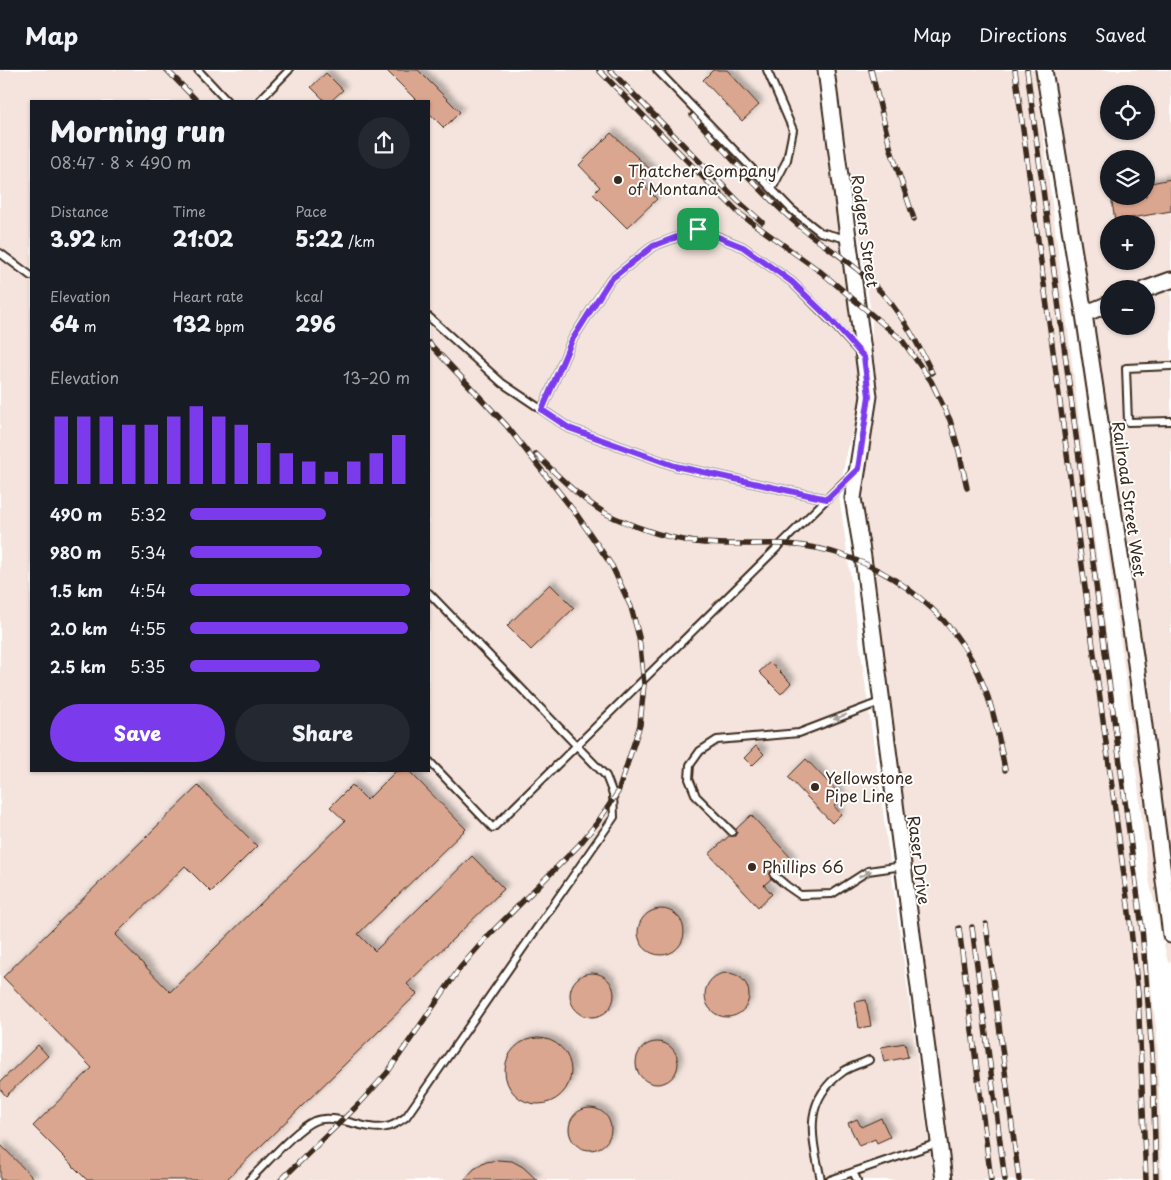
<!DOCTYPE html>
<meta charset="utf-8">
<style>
:root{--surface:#171b24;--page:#242831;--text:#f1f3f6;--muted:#9ea1a6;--line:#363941;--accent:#7c3aed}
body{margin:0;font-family:"Playpen Sans",sans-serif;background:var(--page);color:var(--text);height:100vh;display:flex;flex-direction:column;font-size:19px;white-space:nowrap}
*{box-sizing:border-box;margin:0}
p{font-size:16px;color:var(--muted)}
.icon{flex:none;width:28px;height:28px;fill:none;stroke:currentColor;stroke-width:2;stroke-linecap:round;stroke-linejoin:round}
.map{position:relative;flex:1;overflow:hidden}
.panel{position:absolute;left:30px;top:30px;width:400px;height:672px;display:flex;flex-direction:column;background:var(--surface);border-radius:0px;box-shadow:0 1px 4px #0004}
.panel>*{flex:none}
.controls{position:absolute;left:1100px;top:15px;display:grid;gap:10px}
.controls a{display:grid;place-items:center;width:55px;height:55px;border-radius:50%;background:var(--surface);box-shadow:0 1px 4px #0004;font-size:25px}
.pin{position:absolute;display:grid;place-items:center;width:42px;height:42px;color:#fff;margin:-21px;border-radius:10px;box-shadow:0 2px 8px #0006}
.round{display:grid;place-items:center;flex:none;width:52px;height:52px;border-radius:26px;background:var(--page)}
.summary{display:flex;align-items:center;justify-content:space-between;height:85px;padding:0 20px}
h1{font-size:28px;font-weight:800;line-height:38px}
.stats{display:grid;grid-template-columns:repeat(3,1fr);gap:8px;height:85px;padding:5px 20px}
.stats div{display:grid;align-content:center}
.stats b{font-size:21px;font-weight:800}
.stats small{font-size:14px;font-weight:400}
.stats p{font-size:14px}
.chart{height:140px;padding:10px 20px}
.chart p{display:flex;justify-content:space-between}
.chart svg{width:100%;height:90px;margin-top:5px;stroke:var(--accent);stroke-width:6}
.button{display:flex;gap:10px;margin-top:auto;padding:10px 20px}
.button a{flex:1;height:58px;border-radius:30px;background:var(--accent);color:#fff;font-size:20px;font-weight:800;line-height:58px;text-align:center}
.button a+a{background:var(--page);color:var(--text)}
ul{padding:0 20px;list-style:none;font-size:16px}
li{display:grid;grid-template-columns:80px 60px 1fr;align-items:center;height:38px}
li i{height:12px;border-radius:6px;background:var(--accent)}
header{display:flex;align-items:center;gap:30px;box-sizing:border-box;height:70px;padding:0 25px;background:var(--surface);border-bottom:1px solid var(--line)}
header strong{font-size:24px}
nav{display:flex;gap:28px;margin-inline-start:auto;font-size:18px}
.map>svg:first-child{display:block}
.built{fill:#f4e4dd;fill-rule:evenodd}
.building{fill:#dba68f;stroke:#3b2a1e;filter:url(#shadow)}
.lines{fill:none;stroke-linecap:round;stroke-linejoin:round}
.service-casing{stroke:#3b2a1e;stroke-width:10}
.tertiary-casing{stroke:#3b2a1e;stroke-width:19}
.service{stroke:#fff;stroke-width:6}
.tertiary{stroke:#fff;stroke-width:15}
.rail-casing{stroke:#3b2a1e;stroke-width:5.5}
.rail{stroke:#fff;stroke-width:4;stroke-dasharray:11;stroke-linecap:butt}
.oneway{fill:#a79f9a}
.route-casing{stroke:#fff;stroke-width:10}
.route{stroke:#7c3aed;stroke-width:6}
.poi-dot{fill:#3b2a1e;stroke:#fff;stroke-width:2}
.labels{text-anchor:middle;stroke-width:4;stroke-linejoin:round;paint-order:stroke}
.poi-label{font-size:16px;fill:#3b2a1e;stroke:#fff;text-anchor:start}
.street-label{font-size:16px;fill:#3b2a1e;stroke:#fff}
</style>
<header>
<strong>Map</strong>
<nav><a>Map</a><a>Directions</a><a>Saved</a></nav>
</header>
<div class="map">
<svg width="1171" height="1110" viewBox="0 0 1171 1110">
<defs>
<filter id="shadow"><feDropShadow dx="4.5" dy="-4.5" stdDeviation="2.5" flood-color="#0004"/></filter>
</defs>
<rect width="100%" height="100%" fill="#fff"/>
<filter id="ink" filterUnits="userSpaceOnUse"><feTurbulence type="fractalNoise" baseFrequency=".02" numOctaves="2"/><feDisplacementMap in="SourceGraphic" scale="10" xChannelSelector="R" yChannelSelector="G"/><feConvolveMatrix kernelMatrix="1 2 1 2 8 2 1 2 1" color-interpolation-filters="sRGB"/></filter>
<g filter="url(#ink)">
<path class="built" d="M 0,0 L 816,0 L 861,335 L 847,381 L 839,424 L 934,1110 L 0,1110 ZM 31,31 L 429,31 L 429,701 L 31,701 Z
M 835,0 L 1035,0 L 1157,964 L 1162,1110 L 951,1110 L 950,1088 L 862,428 L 871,363 L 872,250 Z
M 1040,0 L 1171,0 L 1171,893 L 1168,892 L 1149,810 L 1124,597 ZM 1109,24 L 1146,24 L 1146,61 L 1109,61 ZM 1109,89 L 1146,89 L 1146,126 L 1109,126 ZM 1109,154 L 1146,154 L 1146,191 L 1109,191 ZM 1109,219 L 1146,219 L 1146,256 L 1109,256 Z"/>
<path class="building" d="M 386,0 L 418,0 L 460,42 L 444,58 L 429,43 L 429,31 L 417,31 Z
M 713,0 L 727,0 L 759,35 L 742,51 L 703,10 Z
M 326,3 L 343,20 L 331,31 L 325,31 L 311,17 Z
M 611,63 L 652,101 L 640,112 L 657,129 L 627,158 L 593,124 L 600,117 L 579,95 Z
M 1171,109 L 1171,141 L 1115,151 L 1111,126 L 1146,126 L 1146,114 Z
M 550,514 L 574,538 L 531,580 L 507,556 Z
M 770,592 L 791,613 L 781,624 L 759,602 Z
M 756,676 L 764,684 L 752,696 L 744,688 Z
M 806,689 L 843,728 L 834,736 L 841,744 L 832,753 L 788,707 Z
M 396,701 L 409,701 L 466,759 L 358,864 L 375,881 L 472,786 L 504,819 L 407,914 L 417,924 L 226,1110 L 87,1110 L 33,1056 L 92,998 L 3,907 L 198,716 L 257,776 L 211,822 L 185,796 L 115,865 L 170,922 L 345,751 L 330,737 L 352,715 L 367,730 Z
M 751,745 L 792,789 L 778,802 L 774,800 L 770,802 L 771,809 L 764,815 L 772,824 L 758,837 L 709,784 L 729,766 L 735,766 L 737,763 L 736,759 Z
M638 862a23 23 0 1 1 46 0a23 23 0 1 1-46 0Z
M705 925a22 22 0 1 1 44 0a22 22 0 1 1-44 0Z
M570 925a22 22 0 1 1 44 0a22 22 0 1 1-44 0Z
M 866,930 L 871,956 L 859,958 L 855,932 Z
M505 1001a33 33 0 1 1 66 0a33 33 0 1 1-66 0Z
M636 993a21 21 0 1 1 42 0a21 21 0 1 1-42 0Z
M 905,973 L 908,987 L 884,992 L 881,977 Z
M 38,975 L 48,986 L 6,1026 L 0,1019 L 0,1012 Z
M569 1059a21 21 0 1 1 42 0a21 21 0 1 1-42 0Z
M 881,1048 L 890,1067 L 877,1073 L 875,1069 L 859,1076 L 848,1053 L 857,1049 L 861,1057 Z
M 0,1074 L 35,1110 L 0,1110 Z
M 498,1090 L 512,1091 L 523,1097 L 537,1110 L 464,1110 L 474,1099 L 486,1092 Z"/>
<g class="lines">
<g class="service-casing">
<path id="service" d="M 198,0 L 227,31
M 657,0 L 791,139 L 820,162 L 847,169
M 767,0 L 793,60 L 787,90 L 772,119
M 259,31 L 289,0
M 0,183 L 31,206
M 429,247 L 502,313 L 569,358 L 675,396 L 827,429
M 1171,296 L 1126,298 L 1128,352 L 1171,351
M 542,340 L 572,270 L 610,210 L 653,176 L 699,159 L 743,177 L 792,212 L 829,249 L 859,282
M 429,691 L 493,758 L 853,403
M 732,762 L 696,726 L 689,709 L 690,695 L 700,681 L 717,670 L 799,663 L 880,632
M 774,805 L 787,816 L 800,825 L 832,824 L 868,801 L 903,796
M 853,1102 L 857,1110
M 249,1110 C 265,1095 296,1059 314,1051 C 335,1042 366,1062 386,1057 C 394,1056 400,1051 406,1047 L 614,747 L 613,724 L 606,706 L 429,523
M 821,1110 C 812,1067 801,1031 844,1001 C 852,996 861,994 869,990
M 830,1110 L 938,1073"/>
</g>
<g class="tertiary-casing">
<path id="tertiary" d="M 826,0 L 869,326 L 853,428 L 863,487 L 944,1110
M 1044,0 L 1084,244 L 1135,586 L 1171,865
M 1146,219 L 1171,210
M 1084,244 L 1109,234"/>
</g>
<use href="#service" class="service"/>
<use href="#tertiary" class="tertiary"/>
<g class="rail-casing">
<path id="rail" d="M 167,0 L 197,31
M 599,0 L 699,103 L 740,144 L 821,202 L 902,270 L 931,311 L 950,350 L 959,381 L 967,418
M 610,0 L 738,131 L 762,152
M 871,0 L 891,80 L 914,149
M 1015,0 L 1130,850 L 1138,924 L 1146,1110
M 1027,0 L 1142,858 L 1153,996 L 1156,1110
M 692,45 C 726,82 759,121 797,154 C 816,171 838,183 858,200 C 894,230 912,261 932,303
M 536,384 C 558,406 587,436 615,448 C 640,459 668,468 695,472 C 725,476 755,473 785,474 C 872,479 955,537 985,619 C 995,645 1000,673 1005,700
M 986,854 L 1019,1110
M 972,857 L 1005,1110
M 959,858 L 991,1110
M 281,1110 L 359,1034 L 387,1003 L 460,898 L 487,867 L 579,775 L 597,753 L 618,722 L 640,655 L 644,614 L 639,567 L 631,537 L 612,496 L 577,445 L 506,355 L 429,273"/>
</g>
<use href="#rail" class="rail"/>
</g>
<defs><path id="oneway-solid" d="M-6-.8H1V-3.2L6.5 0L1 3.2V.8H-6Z" transform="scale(1.25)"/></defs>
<g class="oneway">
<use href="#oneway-solid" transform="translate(840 647) rotate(159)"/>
<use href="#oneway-solid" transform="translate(865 804) rotate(-25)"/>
</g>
</g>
<g class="lines" filter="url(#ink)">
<g class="route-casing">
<path id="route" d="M 698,159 L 743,177 L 792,212 L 830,249 L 864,287 L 869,326 L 858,399 L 827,429 L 675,396 L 569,358 L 542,340 L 572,270 L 610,210 L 653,176 Z"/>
</g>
<use href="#route" class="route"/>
</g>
<g class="poi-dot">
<circle cx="618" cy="110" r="5"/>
<circle cx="815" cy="717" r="5"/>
<circle cx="752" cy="797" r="5"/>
</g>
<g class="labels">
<g class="poi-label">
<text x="628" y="107">Thatcher Company<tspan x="628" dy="18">of Montana</tspan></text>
<text x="825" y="714">Yellowstone<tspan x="825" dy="18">Pipe Line</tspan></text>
<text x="762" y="803">Phillips 66</text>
</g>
<g class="street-label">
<text transform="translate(865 161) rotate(82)" y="6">Rodgers Street</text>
<text transform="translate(1129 429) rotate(82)" y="6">Railroad Street West</text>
<text transform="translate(919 790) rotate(83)" y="6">Raser Drive</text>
</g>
</g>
</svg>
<div class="controls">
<a><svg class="icon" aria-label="locate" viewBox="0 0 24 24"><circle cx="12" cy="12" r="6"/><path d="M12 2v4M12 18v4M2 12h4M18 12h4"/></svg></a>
<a><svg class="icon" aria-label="layers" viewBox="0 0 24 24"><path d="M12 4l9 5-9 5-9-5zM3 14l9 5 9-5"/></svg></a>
<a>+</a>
<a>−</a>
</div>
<div class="pin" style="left:698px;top:159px;background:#1e9e55"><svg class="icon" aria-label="arrive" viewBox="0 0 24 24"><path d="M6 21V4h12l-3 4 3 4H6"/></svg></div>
<section class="panel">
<div class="summary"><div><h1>Morning run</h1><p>08:47 · 8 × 490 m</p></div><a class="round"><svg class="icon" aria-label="share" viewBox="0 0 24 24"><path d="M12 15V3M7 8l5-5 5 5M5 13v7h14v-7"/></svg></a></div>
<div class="stats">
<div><p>Distance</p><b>3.92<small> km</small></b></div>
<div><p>Time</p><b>21:02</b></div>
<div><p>Pace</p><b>5:22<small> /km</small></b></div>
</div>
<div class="stats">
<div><p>Elevation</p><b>64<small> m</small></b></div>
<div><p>Heart rate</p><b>132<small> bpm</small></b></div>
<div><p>kcal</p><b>296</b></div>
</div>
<div class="chart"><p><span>Elevation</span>13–20 m</p>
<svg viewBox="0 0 160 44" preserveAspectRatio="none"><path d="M5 44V11M15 44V11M25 44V11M35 44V15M45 44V15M55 44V11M65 44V6M75 44V11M85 44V15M95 44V24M105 44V29M115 44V33M125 44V38M135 44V33M145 44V29M155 44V20"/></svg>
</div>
<ul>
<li><b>490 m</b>5:32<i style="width:62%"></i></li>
<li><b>980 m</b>5:34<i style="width:60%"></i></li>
<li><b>1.5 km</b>4:54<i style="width:100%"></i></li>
<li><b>2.0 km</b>4:55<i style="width:99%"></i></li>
<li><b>2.5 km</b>5:35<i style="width:59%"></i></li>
</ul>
<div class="button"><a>Save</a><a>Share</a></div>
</section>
</div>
